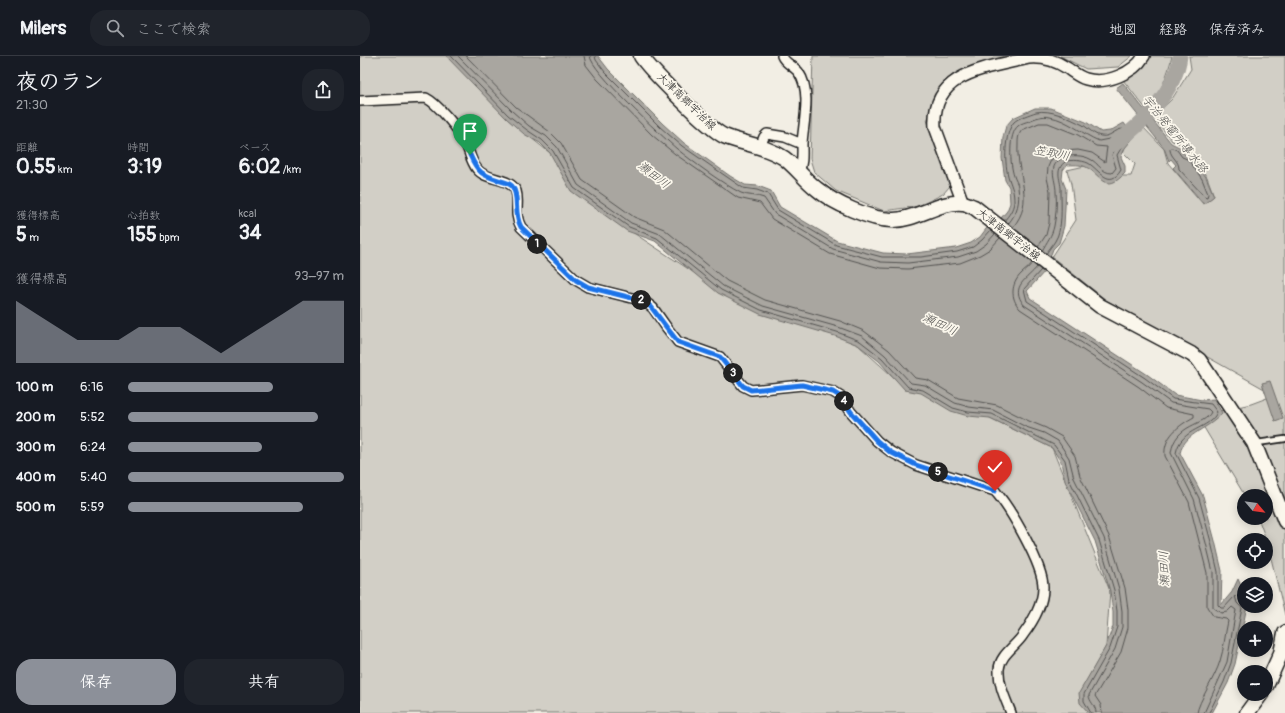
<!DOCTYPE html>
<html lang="ja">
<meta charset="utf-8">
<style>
:root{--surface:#171b24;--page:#20242c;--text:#f1f3f6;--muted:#9ea1a6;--line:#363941;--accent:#8c9099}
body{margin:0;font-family:Pangolin,"Klee One",sans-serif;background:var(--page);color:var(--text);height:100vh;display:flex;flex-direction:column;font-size:15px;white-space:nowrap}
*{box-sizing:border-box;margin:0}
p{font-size:13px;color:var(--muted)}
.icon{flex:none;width:22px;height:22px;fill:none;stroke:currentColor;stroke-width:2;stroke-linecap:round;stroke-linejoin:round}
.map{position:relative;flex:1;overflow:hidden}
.side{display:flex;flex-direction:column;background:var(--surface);width:360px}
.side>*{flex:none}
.needle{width:26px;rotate:119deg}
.buttons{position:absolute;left:877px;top:433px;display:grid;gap:8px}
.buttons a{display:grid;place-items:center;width:36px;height:36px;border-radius:50%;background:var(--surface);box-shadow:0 2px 10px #0003;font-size:20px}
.pin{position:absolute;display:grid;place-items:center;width:34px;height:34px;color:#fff;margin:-41px -17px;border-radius:50% 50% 50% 0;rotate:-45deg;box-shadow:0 0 4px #0007}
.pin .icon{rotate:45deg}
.km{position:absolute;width:20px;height:20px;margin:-10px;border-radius:50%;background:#222;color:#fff;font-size:11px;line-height:20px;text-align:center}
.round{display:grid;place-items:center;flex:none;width:42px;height:42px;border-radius:16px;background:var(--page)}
.overview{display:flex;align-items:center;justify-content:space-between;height:68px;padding:0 16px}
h1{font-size:22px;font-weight:800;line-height:30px}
.stats{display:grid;grid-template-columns:repeat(3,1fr);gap:6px;height:68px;padding:4px 16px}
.stats div{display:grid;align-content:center}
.stats b{font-size:20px;font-weight:800}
.stats small{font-size:11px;font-weight:400}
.stats p{font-size:11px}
.chart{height:112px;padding:8px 16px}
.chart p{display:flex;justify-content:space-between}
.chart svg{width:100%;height:72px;margin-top:4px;fill:var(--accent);opacity:.7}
.primary-button{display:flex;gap:8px;margin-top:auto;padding:8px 16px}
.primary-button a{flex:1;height:46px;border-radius:16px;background:var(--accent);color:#fff;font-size:16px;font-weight:800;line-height:46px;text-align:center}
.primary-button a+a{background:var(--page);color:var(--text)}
ul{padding:0 16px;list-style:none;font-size:13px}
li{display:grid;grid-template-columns:64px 48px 1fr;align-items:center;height:30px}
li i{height:10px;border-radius:5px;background:var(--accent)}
header{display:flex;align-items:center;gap:24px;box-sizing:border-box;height:56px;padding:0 20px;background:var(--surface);border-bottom:1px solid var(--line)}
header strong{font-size:19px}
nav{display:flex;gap:22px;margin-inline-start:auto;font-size:14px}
.search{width:280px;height:36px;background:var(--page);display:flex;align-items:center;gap:10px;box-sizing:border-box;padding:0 14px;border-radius:16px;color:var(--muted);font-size:15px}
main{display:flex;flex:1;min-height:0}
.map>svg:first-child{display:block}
.green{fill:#d2cfc6;stroke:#777671}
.water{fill:#a9a6a0;stroke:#716f6b}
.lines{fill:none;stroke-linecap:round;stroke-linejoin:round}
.shore{stroke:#545351;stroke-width:1}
.river{stroke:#a9a6a0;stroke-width:15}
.service-casing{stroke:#1c1c1c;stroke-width:8}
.minor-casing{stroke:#1c1c1c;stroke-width:12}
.tertiary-casing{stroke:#1c1c1c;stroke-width:14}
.primary-casing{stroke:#1c1c1c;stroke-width:17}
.service{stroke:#fbf7ec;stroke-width:4.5}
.minor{stroke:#fbf7ec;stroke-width:9}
.tertiary{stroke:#fbf7ec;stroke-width:11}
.primary{stroke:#fbf7ec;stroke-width:14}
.route-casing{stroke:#fff;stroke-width:8}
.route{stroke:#1a73e8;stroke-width:5}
.labels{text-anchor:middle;stroke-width:3.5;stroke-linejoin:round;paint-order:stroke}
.street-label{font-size:11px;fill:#1c1c1c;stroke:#fbf7ec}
.water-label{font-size:12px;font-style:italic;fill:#545351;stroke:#fbf7ec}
</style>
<header>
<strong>Milers</strong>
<div class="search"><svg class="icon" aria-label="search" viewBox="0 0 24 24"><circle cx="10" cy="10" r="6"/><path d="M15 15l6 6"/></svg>ここで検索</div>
<nav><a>地図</a><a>経路</a><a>保存済み</a></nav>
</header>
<main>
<section class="side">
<div class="overview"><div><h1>夜のラン</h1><p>21:30</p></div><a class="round"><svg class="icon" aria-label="share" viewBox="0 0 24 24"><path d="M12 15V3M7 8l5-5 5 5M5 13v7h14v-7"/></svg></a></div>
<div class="stats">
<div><p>距離</p><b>0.55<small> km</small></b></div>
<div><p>時間</p><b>3:19</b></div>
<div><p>ペース</p><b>6:02<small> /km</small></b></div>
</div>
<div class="stats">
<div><p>獲得標高</p><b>5<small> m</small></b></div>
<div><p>心拍数</p><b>155<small> bpm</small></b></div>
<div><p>kcal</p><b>34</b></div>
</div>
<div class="chart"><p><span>獲得標高</span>93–97 m</p>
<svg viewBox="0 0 160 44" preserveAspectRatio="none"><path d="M0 44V6L10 14L20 22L30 30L40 30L50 30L60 22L70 22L80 22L90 30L100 38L110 30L120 22L130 14L140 6L150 6L160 6V44z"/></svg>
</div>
<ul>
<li><b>100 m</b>6:16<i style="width:67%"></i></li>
<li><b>200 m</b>5:52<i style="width:88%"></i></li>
<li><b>300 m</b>6:24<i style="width:62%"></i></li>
<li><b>400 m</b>5:40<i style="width:100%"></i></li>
<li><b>500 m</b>5:59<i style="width:81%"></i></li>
</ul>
<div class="primary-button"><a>保存</a><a>共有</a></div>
</section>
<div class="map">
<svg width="925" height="657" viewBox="0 0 925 657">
<rect width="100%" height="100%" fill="#f2eee4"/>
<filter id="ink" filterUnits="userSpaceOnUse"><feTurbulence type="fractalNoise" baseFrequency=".025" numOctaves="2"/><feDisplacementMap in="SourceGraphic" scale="8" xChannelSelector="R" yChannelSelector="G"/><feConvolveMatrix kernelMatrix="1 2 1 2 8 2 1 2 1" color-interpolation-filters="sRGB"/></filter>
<g filter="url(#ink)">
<path class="green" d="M 0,0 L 96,0 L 146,62 L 190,97 L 237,153 L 333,216 L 498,289 L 541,328 L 630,362 L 692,392 L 750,535 L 746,590 L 720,637 L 730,657 L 0,657 Z
M 453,0 L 653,0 L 592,19 L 567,64 L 590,130 L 583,138 L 559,150 L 524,155 L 476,135 L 454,116 L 450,103 Z
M 700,0 L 772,0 L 758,11 L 726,13 Z
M 789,0 L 812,0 C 808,18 800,40 786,53 L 763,24 L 786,7 Z
M 829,0 L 925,0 L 925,559 L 907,486 L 898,462 L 906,462 L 906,440 L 885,440 L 837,360 L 891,348 L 915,339 L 746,244 L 692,201 L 716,164 L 711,128 L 707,114 L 734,108 L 754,120 L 771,120 L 775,108 L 761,94 L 783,71 L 804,93 L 808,107 L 843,148 L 854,140 L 847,121 L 826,93 L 821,88 L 812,85 L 793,61 L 812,43 L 831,13 Z"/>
<path class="water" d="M 86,0 L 238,0 L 248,13 L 303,68 L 324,87 L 370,120 L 385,129 L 398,130 L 411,135 L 420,151 L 477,185 L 523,197 L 547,198 L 596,192 L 611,187 L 620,181 L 626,173 L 641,162 L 647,155 L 650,147 L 649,131 L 645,124 L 642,102 L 643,81 L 646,70 L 653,62 L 675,52 L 691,52 L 726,66 L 741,76 L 750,75 L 764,67 L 774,81 L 765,92 L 761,101 L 765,110 L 765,117 C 745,139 742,119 726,111 C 720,108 713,109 707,109 L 703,114 L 702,123 L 706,133 L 704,170 L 699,187 L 693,193 L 685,215 L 667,235 L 670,242 L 788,319 L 815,339 L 842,344 L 854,343 L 862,357 C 850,373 825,376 820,397 L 843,440 L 855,485 L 862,515 L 861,549 L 872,536 L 878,523 L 883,534 L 880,546 L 884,547 L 884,550 L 887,550 L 875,608 L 868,627 L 852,657 L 729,657 L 720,647 L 719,637 L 746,590 L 753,570 L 753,556 L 750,535 L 735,485 L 705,425 L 701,406 L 692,392 L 630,362 L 608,360 L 591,355 L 561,337 L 545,334 L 519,305 L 498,289 L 475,280 L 400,258 L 358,237 L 295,185 L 267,175 L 211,135 L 190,97 L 180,87 L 164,78 L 146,62 Z
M 763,27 L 811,87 L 823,93 L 822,95 L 825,99 L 827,97 L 846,121 L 854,140 L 844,148 L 813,112 L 816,109 L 811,103 L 809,105 L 804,92 L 756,32 Z
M 910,325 L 923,362 L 915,365 L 902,327 Z"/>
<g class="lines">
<path class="shore" d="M 91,0 L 148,59 L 167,74 L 182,84 L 193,95 L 214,132 L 269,171 L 297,182 L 361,234 L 401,254 L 477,276 L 500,285 L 522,302 L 548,331 L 563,334 L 593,352 L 608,356 L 632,358 L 694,389 L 705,404 L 709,423 L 739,484 L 754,534 L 757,555 L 757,571 L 750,592 L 724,638 L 724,645 L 731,657
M 98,0 L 152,55 L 169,70 L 186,80 L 197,91 L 218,129 L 271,167 L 300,178 L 363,230 L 403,250 L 478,271 L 502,280 L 525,299 L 551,327 L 565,329 L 595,347 L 609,351 L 633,354 L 666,371 L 684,377 L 698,385 L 709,402 L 714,422 L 744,482 L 759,533 L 762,555 L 762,571 L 755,593 L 729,639 C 729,646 736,649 736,657
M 106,0 L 156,51 L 190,76 L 201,87 L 222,124 L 274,161 L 304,173 L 367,225 L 405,244 L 480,265 L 504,275 L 529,294 L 555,322 L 568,324 L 598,342 L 637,349 L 669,365 L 686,372 L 702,381 L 715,400 L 720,420 L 749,480 L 765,532 L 768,554 L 768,572 L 761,596 L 735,640 L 741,649 L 742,657
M 224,0 L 226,9 L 237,23 L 292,79 L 315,98 L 378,142 L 400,147 L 412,163 L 470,198 L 520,212 L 548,213 L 600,207 L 620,199 L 630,193 L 640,182
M 230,0 C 230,14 303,81 317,93 C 333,106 363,128 381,137 C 388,140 397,139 404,142 L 415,158 L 473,193 L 521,206 L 548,207 L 598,201 L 616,195 L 626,188 L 635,178
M 235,0 L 236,4 L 245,16 L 300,71 L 322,90 L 383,132 L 397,134 L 408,138 L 418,154 L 476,189 L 522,201 L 561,201 L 597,196 L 613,191 L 622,184 L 631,174
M 812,92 L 817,94 L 822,101 L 827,103 L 833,110 L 842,123 L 848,138 L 847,141 L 844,140 L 819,113 C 819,104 811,102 810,94 Z
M 644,165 C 649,159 653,154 654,146 C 654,135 652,132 649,123 C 644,109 644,77 654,66 C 658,62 670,58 676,56 C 691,53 709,62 723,69 C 728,72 734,79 741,80 C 750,82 755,73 763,73 L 768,81 L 757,99 L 761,114 C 749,134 739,113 728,107 C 721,104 712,104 706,105 C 693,115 702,124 701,136 C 701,150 703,173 695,185 C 692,190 689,193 686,198
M 648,168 C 658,156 660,146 658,131 C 658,127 655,124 654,120 C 650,109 648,78 658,70 C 661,67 666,66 669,65 C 675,62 683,59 690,61 C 708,64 722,78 739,85 L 759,81 L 760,83 L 752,99 L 756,112 L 752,117 C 741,117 739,107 730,103 C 723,99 712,99 704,101 C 686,110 696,122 696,136 C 697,147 696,160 694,170 C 692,180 687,185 682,195
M 653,171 C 676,144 656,120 658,89 C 658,83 658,79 662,74 L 679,67 L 688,67 L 718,79 L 736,90 L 747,91 L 745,106 L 732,97 L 718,94 L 702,95 L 691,104 L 688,111 L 687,122 L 690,135 L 689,167 L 686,179 L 678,191
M 672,207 C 669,212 665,214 661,218 C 651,228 650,242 660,253 L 779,331 L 806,352 L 834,358 L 834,361 C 819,369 803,381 805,400 L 829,446 L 847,517 L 847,551 L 854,561 L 866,563 L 868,565 C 865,578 864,593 860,605 C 856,620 838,646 837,657
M 677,211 C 668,223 649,230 664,249 L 782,326 L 811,347 L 848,353 L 851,356 C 845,370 815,367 811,397 L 834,443 L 846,487 L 853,516 L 853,552 L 861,557 L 867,556 L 872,551 L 876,554 L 867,606 L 844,657
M 681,214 L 664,233 L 667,245 L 785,322 L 813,343 L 851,348 L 857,356 C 850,374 821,371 816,397 L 839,442 L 851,486 L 858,516 L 858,549 L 861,552 L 864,552 L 875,540 L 877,547 L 882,552 L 871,607 L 864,626 L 849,657"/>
<path class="river" d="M 755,88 C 782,68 816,35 820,0"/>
<g class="service-casing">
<path id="service" d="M 897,387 L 925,383"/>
</g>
<g class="minor-casing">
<path id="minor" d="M 422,0 C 425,8 435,10 439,17 C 452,36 443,68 442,88 C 442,99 443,106 439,116
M 0,45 L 66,42 C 78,48 98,73 105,85 C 109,94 111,106 117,113 C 126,125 150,121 156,135 C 160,147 153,157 161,171 L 216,224 L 228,231 L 284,245 L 293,252 L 307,272 L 318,286 L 360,301 L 383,330 L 391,334 L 442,329 L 473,336 L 481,341 L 491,356 L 517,385 L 531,396 L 556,409 L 635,435 C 650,452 684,510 683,532 C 683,548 672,567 663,579 C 656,590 640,599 639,613 C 638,628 646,644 651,657
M 400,91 L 404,81 L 407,78 L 425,81 L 442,88"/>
</g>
<g class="tertiary-casing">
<path id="tertiary" d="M 603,147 L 575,71 C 571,15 629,12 669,2 C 683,1 695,4 707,12 C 713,16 719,21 726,23 C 746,29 774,17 784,0"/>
</g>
<g class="primary-casing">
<path id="primary" d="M 281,0 C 291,15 349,73 364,80 C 384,88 406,90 424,102 C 436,111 445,124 457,133 C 473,147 511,164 532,164 C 555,165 581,144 603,147 C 606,147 610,150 614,151 L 740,250 L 831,298 L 839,304 L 894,387 L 925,465
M 906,630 L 921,597 L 925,577
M 887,657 L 901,638"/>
</g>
<use href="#service" class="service"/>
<use href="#minor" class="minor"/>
<use href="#tertiary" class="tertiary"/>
<use href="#primary" class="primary"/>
</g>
</g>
<g class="lines" filter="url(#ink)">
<g class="route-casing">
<path id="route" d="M 110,99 C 118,117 122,119 141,125 C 145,126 149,127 152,130 C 160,140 153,157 161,171 L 216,224 L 228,231 L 284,245 L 292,252 L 307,272 L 318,286 L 360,301 L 383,330 L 391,334 L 442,329 L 473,336 L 481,341 L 491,356 L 517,385 L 530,396 L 556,409 L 635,435"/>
</g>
<use href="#route" class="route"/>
</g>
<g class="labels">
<g class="street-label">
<text transform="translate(327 45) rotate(44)" y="4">大津南郷宇治線</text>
<text transform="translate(649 178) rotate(38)" y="4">大津南郷宇治線</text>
</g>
<g class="water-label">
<text transform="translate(815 78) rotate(51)" y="4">宇治発電所導水路</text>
<text transform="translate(692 97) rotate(11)" y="4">笠取川</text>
<text transform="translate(294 119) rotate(38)" y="4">瀬田川</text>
<text transform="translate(580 268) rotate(25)" y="4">瀬田川</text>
<text transform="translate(804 513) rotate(-92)" y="4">瀬田川</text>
</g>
</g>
</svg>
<div class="buttons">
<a><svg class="needle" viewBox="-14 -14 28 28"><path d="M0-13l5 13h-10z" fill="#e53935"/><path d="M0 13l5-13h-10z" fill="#9ea1a6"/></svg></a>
<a><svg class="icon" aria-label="locate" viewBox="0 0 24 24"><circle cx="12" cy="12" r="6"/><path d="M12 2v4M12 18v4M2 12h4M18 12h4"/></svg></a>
<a><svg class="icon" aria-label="layers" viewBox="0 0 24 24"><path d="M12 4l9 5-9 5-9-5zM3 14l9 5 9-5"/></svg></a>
<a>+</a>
<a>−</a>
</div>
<div class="pin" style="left:110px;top:99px;background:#1e9e55"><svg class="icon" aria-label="arrive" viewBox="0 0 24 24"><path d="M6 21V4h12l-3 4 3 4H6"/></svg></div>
<div class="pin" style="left:635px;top:435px;background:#d93025"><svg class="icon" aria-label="check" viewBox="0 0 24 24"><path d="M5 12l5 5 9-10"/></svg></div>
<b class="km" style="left:177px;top:188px">1</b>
<b class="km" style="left:281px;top:244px">2</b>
<b class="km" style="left:373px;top:317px">3</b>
<b class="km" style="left:484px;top:345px">4</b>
<b class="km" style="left:578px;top:416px">5</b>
</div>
</main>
